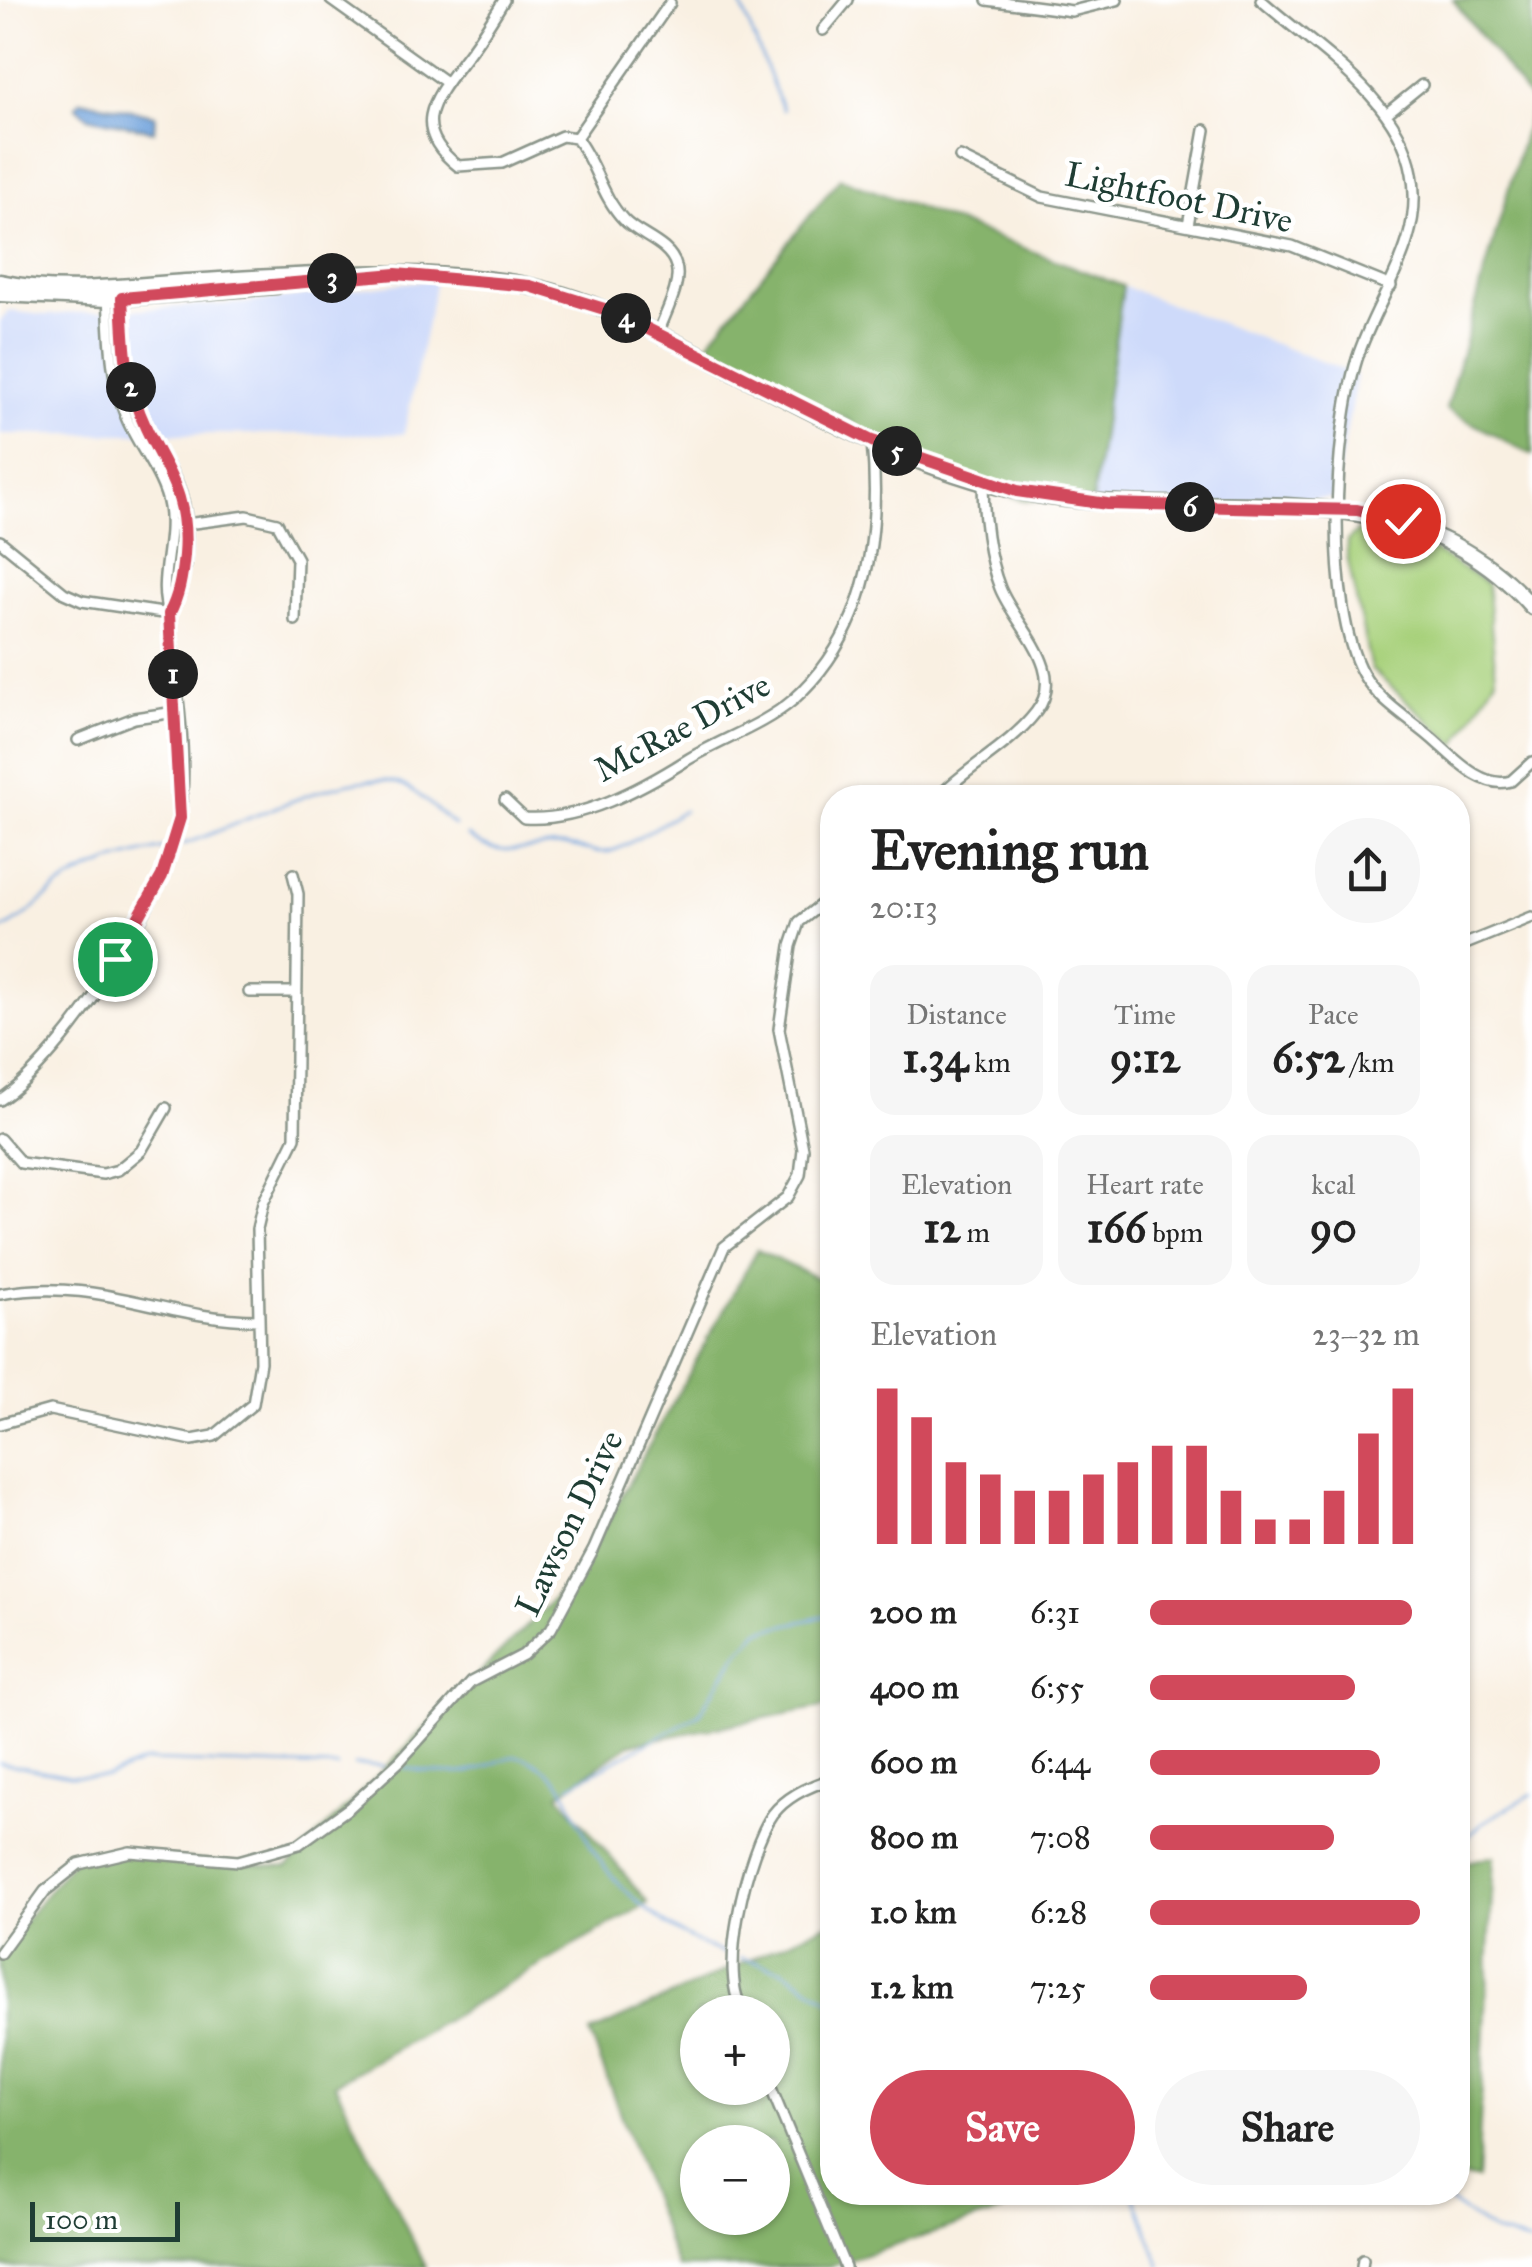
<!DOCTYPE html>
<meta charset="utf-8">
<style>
:root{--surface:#fff;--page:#f6f6f6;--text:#222;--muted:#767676;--accent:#d1495b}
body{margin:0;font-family:"IM FELL Great Primer",serif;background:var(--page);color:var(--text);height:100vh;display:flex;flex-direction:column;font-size:38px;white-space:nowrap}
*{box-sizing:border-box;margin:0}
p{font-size:32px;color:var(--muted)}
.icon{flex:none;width:55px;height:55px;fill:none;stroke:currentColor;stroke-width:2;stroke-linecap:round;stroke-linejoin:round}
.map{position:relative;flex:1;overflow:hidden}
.panel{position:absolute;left:820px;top:785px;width:650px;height:1420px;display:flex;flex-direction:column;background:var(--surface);border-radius:40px;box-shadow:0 2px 8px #0004}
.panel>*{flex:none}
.controls{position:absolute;left:680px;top:1995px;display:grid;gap:20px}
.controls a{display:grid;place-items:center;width:110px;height:110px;border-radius:50%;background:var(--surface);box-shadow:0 2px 8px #0004;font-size:50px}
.scale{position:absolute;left:30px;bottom:25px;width:150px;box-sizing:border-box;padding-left:10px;border:5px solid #1f3d34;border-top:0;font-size:28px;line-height:35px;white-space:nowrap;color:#1f3d34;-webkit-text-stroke:8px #fff;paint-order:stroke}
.pin{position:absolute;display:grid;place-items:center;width:85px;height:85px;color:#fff;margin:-42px;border:5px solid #fff;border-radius:50%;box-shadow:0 2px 10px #0007}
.km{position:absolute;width:50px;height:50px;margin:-25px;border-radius:50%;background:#222;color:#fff;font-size:28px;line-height:50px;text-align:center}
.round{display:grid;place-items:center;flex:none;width:105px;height:105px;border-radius:52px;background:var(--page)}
.summary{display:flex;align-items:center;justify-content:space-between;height:170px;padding:0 50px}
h1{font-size:55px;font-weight:800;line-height:75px}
.stats{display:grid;grid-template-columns:repeat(3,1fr);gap:15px;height:170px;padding:10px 50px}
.stats div{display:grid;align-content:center;border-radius:25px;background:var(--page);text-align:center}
.stats b{font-size:42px;font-weight:800}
.stats small{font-size:28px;font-weight:400}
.stats p{font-size:28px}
.chart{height:280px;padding:20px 50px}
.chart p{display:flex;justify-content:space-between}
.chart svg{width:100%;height:180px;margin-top:10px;stroke:var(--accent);stroke-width:6}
.cta{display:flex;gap:20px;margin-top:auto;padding:20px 50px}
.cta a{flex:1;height:115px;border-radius:60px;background:var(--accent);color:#fff;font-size:40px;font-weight:800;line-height:115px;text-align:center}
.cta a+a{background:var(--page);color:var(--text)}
ul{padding:0 50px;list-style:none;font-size:32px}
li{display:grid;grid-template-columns:160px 120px 1fr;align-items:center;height:75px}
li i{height:25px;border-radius:12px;background:var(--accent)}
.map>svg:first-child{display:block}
.built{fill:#cedafa}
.green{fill:#a8d17c;stroke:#648758;stroke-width:2.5}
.forest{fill:#86b36c;stroke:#527850;stroke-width:2.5;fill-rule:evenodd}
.water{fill:#71a3dc;stroke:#487088;stroke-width:2.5}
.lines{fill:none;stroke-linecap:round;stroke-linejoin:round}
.stream{stroke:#71a3dc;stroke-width:2.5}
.minor-casing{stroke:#8c968b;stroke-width:14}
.primary-casing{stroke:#8c968b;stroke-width:19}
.minor{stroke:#fff;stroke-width:9}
.primary{stroke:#fff;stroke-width:14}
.route-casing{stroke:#fff;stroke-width:20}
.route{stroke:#d1495b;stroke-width:12}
.labels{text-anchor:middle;stroke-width:9;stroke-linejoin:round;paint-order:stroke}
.street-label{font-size:35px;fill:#1f3d34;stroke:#fff}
</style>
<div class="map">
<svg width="1532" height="2267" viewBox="0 0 1532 2267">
<rect width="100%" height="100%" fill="#fff"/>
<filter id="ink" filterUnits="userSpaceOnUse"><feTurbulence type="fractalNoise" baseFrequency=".01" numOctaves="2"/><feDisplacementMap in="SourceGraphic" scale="20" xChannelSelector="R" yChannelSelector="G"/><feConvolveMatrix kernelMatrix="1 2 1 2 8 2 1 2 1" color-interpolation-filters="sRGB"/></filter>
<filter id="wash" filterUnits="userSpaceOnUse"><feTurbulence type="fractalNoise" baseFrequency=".0048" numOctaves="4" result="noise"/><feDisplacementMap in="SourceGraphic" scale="40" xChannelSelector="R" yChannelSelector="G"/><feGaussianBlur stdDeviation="2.25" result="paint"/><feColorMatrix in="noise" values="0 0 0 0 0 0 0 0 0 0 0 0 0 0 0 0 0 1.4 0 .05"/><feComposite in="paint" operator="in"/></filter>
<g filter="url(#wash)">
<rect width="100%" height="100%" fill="#f9f0e2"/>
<path class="built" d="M 436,279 L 404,434 L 0,434 L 0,321 L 9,311 L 44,315 L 246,303 Z
M 1123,286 L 1357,375 L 1334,498 L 1173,508 L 1092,503 Z"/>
<path class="green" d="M 1364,526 L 1421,543 L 1487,584 L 1496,678 L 1456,745 L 1371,669 L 1347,556 L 1347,541 Z"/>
<path class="forest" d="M 1453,0 L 1532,0 L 1532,102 Z
M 1532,106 L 1532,455 L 1446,409 Z
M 840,178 L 1123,286 L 1092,503 L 1025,500 L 971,484 L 872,441 L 850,421 L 703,349 Z
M 757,1250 L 832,1285 L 832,1705 L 630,1744 L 559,1794 L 648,1903 L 335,2084 L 426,2267 L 0,2267 L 0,1952 L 79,1852 L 287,1867 L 579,1573 Z
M 1494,1856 L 1477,2179 L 1458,2177 L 1458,1864 Z
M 827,1924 L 832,1925 L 832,2192 L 1059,2193 L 828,2267 L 677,2267 L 590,2033 ZM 698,2012 L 772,2012 L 772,2088 L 698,2088 ZM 698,2142 L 772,2142 L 772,2218 L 698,2218 Z"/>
<path class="water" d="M 81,100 L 155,115 L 154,131 L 88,117 L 76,106 Z"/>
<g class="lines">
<path class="stream" d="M 739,0 L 783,110
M 467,835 C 502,863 528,844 564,845 C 582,846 599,857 617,849 C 640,839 662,823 684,810
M 183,844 C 235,829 356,760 405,786 C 422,795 439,813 454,825
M 0,930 C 24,920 36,905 56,889 C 89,865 126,857 165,848
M 0,1763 L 70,1776 L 106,1777 L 146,1761 L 338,1767
M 354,1765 L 384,1766
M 404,1768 C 430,1772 454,1777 480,1769 C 498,1764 510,1750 530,1760 C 574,1785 568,1805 590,1844 C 614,1890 676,1939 725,1953
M 569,1786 L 698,1715 L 738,1653 L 758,1631 L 832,1615
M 1458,1847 L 1482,1823 L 1532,1794
M 741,1958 L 783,1970 L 832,2002
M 1133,2192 L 1161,2267
M 1434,2192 L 1497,2234 L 1532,2243"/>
</g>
</g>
<g filter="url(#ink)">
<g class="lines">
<g class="minor-casing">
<path id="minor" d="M 331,0 L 447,83
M 504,0 C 493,18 482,36 469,53 C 438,95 406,125 458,166 L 502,163 L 562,136 L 576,138 L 670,3
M 987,0 L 1072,11 L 1117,0
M 1261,0 C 1315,48 1399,98 1412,173 C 1425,244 1377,296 1357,359 C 1334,432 1325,606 1363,674 C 1376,698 1407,718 1429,736 C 1451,754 1480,790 1511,781 L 1532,762
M 823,30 L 848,0
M 1386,114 L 1422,85
M 576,138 C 596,163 601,196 624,220 C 639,236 670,243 676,266 C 682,285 664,315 658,334
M 960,157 L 1042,197 L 1292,246 L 1391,286
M 1188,225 L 1205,130
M 122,297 C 124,334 125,369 136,404 C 146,434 166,458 178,486 C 193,521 188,582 169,614
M 171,526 L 247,516 L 277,523 L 297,559 L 295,620
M 0,541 L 64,593 L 82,601 L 169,614
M 78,740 L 134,718 L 176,712
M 937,798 C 968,766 1009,747 1036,712 C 1069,670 1015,626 1000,588 C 988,558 983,515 983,482
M 505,800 L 524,818 C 580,822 641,789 687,760 C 720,740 764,725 793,700 C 867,634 881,535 872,441
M 1458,947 L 1532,917
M 249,992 L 297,992
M 0,1100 C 65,1058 167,897 179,821 C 190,755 174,680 169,614 C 156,583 175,543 169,507 C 164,476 138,447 126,417 C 110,379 110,335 108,294
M 0,1139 L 21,1163 L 103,1174 L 118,1170 L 141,1151 L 166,1108
M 0,1294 C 101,1276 163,1320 259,1320
M 0,1424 L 50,1410 L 192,1440 L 214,1436 L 253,1404 L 260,1362 L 257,1229 L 263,1203 L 295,1138 L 298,894 L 293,874
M 0,1953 L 45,1891 L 79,1864 L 130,1852 L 238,1861 L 299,1844 L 349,1808 L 400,1761 L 471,1682 L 523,1655 L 551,1629 L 594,1549 L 724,1247 L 788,1197 L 800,1175 L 803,1149 L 779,1029 L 791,946 L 799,922 L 832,896
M 745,2012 C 715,1980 748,1848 773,1814 C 787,1796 812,1785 832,1779
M 771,2088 L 845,2267
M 1362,2267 L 1363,2260"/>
</g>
<g class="primary-casing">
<path id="primary" d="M 0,282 C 60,295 124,286 185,282 C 289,276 396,267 500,281 C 573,290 638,323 703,356 C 805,408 908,469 1021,492 C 1196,528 1401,456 1532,607
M 0,294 L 108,299 L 276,286"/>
</g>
<use href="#minor" class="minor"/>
<use href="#primary" class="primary"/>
</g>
</g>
<g class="lines" filter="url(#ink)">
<g class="route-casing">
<path id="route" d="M 115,959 L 162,876 L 180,818 L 169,614 C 179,596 182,576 184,555 C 190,480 154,462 134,397 C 124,365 124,331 122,298 L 396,274 L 530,286 L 614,312 L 872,441 L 1017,491 L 1107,504 L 1357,510 L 1403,521"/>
</g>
<use href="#route" class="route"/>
</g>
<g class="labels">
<g class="street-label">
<text transform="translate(1179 197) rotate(12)" y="12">Lightfoot Drive</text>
<text transform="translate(682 727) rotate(-28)" y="12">McRae Drive</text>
<text transform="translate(569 1523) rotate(-64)" y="12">Lawson Drive</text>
</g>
</g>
</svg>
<div class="controls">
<a>+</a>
<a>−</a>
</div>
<div class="scale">100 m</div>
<div class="pin" style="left:115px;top:959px;background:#1e9e55"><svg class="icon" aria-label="arrive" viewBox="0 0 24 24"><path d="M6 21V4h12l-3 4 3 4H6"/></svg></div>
<div class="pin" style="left:1403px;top:521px;background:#d93025"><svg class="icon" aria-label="check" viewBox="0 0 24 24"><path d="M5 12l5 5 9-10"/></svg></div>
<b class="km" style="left:173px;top:674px">1</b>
<b class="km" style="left:131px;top:387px">2</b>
<b class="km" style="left:332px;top:278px">3</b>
<b class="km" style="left:626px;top:318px">4</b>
<b class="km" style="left:897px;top:451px">5</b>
<b class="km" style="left:1190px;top:507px">6</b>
<section class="panel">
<div class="summary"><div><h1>Evening run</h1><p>20:13</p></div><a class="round"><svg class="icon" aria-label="share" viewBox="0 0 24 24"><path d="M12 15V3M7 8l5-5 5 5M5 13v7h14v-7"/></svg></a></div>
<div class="stats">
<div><p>Distance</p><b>1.34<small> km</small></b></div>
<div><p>Time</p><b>9:12</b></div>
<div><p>Pace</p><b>6:52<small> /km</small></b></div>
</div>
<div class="stats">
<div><p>Elevation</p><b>12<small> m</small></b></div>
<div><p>Heart rate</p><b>166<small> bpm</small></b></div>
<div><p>kcal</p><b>90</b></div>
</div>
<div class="chart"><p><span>Elevation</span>23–32 m</p>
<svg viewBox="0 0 160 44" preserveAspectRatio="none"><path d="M5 44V6M15 44V13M25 44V24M35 44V27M45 44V31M55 44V31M65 44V27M75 44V24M85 44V20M95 44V20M105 44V31M115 44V38M125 44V38M135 44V31M145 44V17M155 44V6"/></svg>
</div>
<ul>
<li><b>200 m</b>6:31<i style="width:97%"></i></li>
<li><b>400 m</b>6:55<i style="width:76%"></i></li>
<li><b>600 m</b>6:44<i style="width:85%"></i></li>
<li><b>800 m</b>7:08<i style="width:68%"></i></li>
<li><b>1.0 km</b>6:28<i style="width:100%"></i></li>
<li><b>1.2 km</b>7:25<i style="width:58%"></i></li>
</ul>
<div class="cta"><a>Save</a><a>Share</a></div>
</section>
</div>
